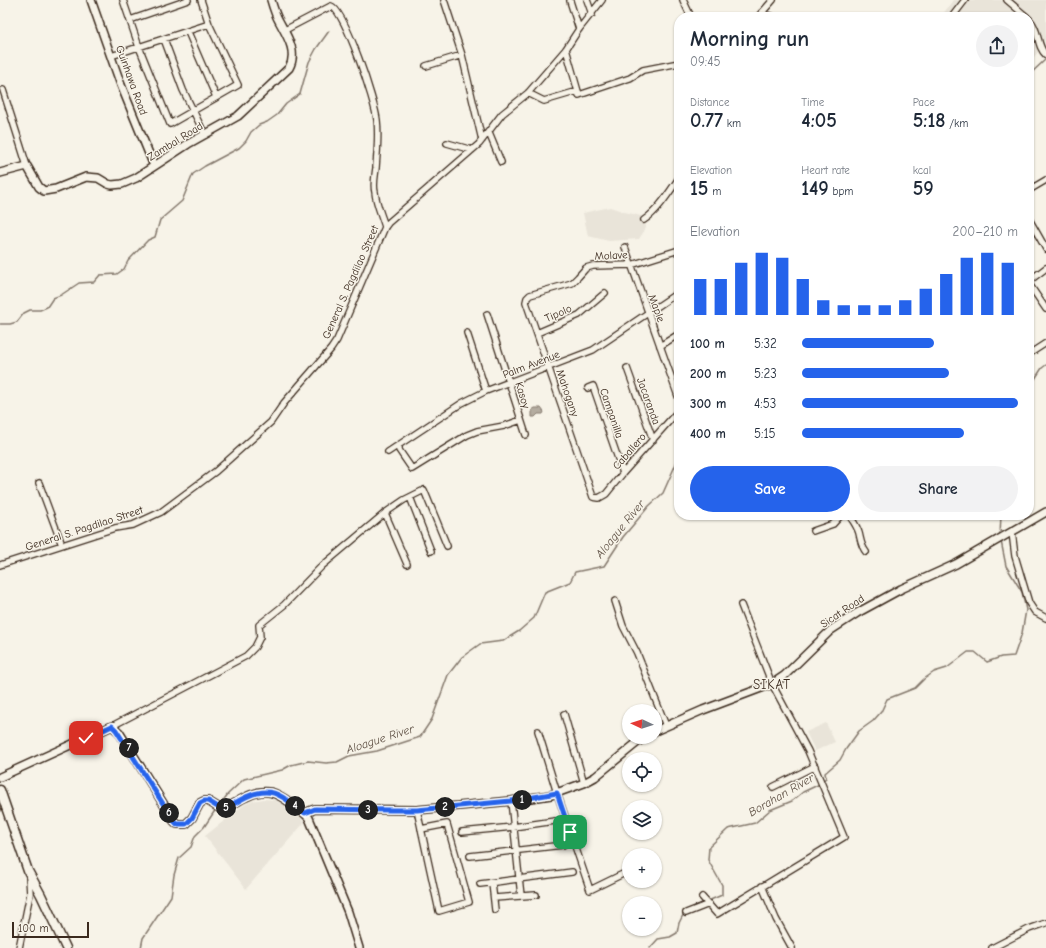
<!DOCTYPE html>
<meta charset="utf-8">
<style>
:root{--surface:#fff;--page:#f2f2f3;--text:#1f2937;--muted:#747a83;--accent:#2563eb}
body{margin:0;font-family:"Comic Neue",sans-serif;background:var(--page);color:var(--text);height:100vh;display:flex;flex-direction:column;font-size:15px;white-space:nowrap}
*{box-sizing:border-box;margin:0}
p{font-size:13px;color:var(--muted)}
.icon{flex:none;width:22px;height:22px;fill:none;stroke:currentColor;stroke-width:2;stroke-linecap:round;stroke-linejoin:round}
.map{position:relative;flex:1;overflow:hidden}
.panel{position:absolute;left:674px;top:12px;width:360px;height:508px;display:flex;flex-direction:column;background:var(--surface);border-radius:16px;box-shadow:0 1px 3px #0004}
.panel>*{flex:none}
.needle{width:26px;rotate:274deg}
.controls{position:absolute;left:622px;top:704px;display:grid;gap:8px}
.controls a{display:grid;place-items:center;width:40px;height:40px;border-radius:50%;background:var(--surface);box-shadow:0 1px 3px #0004;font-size:20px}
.scale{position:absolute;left:12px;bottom:10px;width:77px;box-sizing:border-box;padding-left:4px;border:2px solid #3b2a1e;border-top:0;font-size:11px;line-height:14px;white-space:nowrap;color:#3b2a1e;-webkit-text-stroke:3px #f7f3e8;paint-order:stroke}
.pin{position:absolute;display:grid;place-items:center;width:34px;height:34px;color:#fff;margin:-17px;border-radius:8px;box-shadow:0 2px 6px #0006}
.km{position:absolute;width:20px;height:20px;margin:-10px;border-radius:50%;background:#222;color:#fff;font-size:11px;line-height:20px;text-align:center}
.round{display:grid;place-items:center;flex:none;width:42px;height:42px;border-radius:21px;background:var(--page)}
.head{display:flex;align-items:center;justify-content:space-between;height:68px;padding:0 16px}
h1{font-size:22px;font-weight:700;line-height:30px}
.stats{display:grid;grid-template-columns:repeat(3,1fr);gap:6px;height:68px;padding:4px 16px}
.stats div{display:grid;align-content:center}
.stats b{font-size:20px;font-weight:700}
.stats small{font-size:11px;font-weight:400}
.stats p{font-size:11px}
.chart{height:112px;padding:8px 16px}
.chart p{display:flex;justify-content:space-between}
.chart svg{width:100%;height:72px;margin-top:4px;stroke:var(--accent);stroke-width:6}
.button{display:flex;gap:8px;margin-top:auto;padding:8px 16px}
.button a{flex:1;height:46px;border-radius:24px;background:var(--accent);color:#fff;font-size:16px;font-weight:700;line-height:46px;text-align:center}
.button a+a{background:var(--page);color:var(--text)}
ul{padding:0 16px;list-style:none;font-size:13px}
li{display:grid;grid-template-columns:64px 48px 1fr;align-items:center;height:30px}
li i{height:10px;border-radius:5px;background:var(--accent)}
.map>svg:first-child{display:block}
.built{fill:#e9e4d9}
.water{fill:#b4aca0;stroke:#84786c}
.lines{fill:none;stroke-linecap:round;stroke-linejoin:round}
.stream{stroke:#84786c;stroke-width:1.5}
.minor-casing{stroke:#3b2a1e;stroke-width:8}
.tertiary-casing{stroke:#3b2a1e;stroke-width:10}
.primary-casing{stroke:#3b2a1e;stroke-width:11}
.minor{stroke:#f7f3e8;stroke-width:5.5}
.tertiary{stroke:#f7f3e8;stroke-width:7}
.primary{stroke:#f7f3e8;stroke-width:8}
.route-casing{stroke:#fff;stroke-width:8}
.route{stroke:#2563eb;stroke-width:5}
.labels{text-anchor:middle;stroke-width:3;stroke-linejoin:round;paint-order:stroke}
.street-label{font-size:11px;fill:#3b2a1e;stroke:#f7f3e8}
.water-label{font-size:12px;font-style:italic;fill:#5f5145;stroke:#f7f3e8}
.quarter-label{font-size:13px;letter-spacing:1px;fill:#3b2a1e;stroke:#f7f3e8}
</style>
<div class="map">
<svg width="1046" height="948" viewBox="0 0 1046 948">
<rect width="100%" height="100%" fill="#f7f3e8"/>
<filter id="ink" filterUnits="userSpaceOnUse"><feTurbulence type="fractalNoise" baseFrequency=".025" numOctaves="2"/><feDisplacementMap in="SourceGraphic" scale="8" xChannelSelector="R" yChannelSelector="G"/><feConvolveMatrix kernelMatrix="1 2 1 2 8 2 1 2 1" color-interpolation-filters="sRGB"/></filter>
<g filter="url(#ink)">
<path class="built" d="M 953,0 L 1046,0 L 1046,39 L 1040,50 L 1033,58 L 1029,61 L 1029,17 L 941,17 Z
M 610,207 L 625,212 L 645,217 L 646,228 L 639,239 L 609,241 L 588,236 L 583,213 Z
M 826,723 L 835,742 L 815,751 L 806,732 Z
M 264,799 L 275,800 L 286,806 L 298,814 L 304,823 L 246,889 L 205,836 L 244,805 L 252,801 Z"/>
<path class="water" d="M 535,408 L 541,408 L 544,412 L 543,414 L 538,414 L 535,417 L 532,417 L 532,410 Z"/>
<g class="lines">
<path class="stream" d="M 1029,75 L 1046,59
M 0,324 L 10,324 L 17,322 L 24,313 L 30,310 L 40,310 L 47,307 L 53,298 L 61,295 L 79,283 L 94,282 L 100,275 L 117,274 L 124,269 L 128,261 L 148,240 L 155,237 L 160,220 L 182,201 L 193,174 L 205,166 L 239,148 L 246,141 L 251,132 L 259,125 L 267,122 L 277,115 L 286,104 L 300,94 L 309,62 L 316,49 L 329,31
M 1029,388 L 1042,368 L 1046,365
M 1000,535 L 1001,515
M 822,781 L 826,778 L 825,773 L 840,760 L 846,749 L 859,731 L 873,721 L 881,712 L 887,699 L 915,688 L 924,679 L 934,672 L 947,668 L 968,652 L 975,652 L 987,662 L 1001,657 L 1014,656 L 1022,633 L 1026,610 L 1022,592 L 1006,566 L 1001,541
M 219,806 L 228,794 L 244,779 L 282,770 L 291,765 L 308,761 L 326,763 L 337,762 L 349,756 L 377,751 L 420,737 L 432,719 L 448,675 L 462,657 L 480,644 L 503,641 L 519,631 L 534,618 L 545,592 L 570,582 L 575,572 L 604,566 L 623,537 L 649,506 L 663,493 L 679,457
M 708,901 L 722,895 L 722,885 L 708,860 L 709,847 L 728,829 L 755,823 L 770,810 L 792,801 L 803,792 L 820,784
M 694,907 L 705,902
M 141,948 L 143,938 L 171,896 L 174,875 L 179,858 L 191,847 L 195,836 L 204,827 L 216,809
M 650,948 L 658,939 L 670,937 L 677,933 L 679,923 L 684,913"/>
<g class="minor-casing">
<path id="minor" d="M 123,0 L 139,47 L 170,124 L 238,85 L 209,24 L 201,0
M 444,0 L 462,55 L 482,140
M 587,0 L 592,14
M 683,0 L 691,17
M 1007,0 L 1027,17
M 570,1 L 579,29
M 761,13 L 773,17
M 758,17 L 773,0
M 952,17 L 965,0
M 1029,19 C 1040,30 1036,46 1046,55
M 130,20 L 188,0
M 285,30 L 331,6 C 345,10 375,102 377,120 C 379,136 377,152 376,168 C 375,176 373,185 375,192 C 376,204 382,216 385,227
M 188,32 L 216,97
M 164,39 L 183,90 L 205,135
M 566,49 L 579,95 L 630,78 L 643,70 L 679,63
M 111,56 L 209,24
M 426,66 L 462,55
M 3,90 L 27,166
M 528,93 L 544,101 L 578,91
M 489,133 L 501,162
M 447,143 L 472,150
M 1029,190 L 1046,180
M 1029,219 L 1046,249
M 644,220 C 658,211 670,191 679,178
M 625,247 L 679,399
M 679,250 L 631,265 L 593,266 L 586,268 L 578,277 L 572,283 L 530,295 L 527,298 L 526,302 L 593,497 L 599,498 L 606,494 L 623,473 L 679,410
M 1029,281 L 1046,268
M 1029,284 L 1046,309
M 487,314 L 526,435
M 467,333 L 486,391
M 537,333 L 579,315 L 605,293
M 660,346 L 679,334
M 1029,354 L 1046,343
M 627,368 L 653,440
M 588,388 L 593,386 L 623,473
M 399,445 L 399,450 L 412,469 L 467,435 L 477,431 L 504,426 L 521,420
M 388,452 L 462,403 L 486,391 L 593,350 L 679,292
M 39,483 L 62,545
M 410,497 L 431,551
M 385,513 L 407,564
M 849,515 C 853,521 857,526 859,533 C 861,541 861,546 866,552
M 813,531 L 833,524 L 841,515
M 1012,532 L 1015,556 L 1029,603 L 1035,612 L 1046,618
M 0,565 L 115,528 L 133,525 L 161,512 L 216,471 L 271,422 L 284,403 L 331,349 L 337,340 L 385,227 L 388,223 L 479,144 L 502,114 L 528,93 L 566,49 L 579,29 L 602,0
M 615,601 L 623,626 L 637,653 L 666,726
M 564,714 L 584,783
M 112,726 L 246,656 L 255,647 L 260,637 L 259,625 L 284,605 L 322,566 L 385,513 L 404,500 L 424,490 L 447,546
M 538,731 L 557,793 L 590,890 L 629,871
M 773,787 L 815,766
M 511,801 L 521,896
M 417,810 L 439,911 L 469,902 L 447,824 L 421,829
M 462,832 L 513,827 L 555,821
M 470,856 L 563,845
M 492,883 L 495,910
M 480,884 L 572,872
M 762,886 L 776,919 L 792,948
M 702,897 L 717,914 L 844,837 L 808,751 L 772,684 L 741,605
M 494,898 L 536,895
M 686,913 L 709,904
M 19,948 L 30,894 L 29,878
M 992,948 L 1029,929 L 1046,923"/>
</g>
<g class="tertiary-casing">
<path id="tertiary" d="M 91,0 L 121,85 L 154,166
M 0,173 L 27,166 L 39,187 L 44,191 L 56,189 L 86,177 L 98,178 L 108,184 L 112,185 L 122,184 L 136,178 L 188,144 L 238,116 L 289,68 C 298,52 287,36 279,21 C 275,14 273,7 271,0
M 655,731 L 703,710 L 772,684 L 784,676 L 831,630 L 857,613 L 901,589 L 956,564 L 1046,512
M 0,777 L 112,726 L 119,732 L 174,821 L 177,824 L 186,824 L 192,818 L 200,803 L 204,801 L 208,801 L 221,809 C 231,807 237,801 246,797 C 266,787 276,792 292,804 C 298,808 304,812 309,818 L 348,912 L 359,948
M 305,813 L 315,809 L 417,810 L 511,801 L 551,795 L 584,783 L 595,777 L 644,737"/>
</g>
<g class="primary-casing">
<path id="primary" d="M 0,790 L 28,871 L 41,895 L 66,948"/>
</g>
<use href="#minor" class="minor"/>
<use href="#tertiary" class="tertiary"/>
<use href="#primary" class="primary"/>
</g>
</g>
<g class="lines" filter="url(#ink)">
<g class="route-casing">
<path id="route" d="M 86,738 L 112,726 L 116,730 L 174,821 L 177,824 L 186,824 L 192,818 L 200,803 L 204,801 L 208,801 L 221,809 C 231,807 237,801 246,797 C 273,784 284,798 305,813 L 315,809 L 391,810 L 417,810 L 511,801 L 557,793 L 570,832"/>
</g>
<use href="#route" class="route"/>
</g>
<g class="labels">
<g class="street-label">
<text transform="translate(132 80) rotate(70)" y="4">Guinhawa Road</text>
<text transform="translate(175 141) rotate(-32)" y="4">Zambal Road</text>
<text transform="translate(611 255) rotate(-3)" y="4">Molave</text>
<text transform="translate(350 282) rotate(-66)" y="4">General S. Pagdilao Street</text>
<text transform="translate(657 308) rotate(70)" y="4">Maple</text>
<text transform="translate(558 313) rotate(-24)" y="4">Tipolo</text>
<text transform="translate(531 364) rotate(-21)" y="4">Palm Avenue</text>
<text transform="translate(568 393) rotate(71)" y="4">Mahogany</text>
<text transform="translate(523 395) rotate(73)" y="4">Kasoy</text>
<text transform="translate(649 401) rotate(70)" y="4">Jacaranda</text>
<text transform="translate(612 413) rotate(71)" y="4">Campanilla</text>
<text transform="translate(629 451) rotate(-49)" y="4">Caballero</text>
<text transform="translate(84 528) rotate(-18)" y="4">General S. Pagdilao Street</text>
<text transform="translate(842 611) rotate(-34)" y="4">Sicat Road</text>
</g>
<g class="water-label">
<text transform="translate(620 529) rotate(-51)" y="4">Aloague River</text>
<text transform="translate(380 739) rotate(-18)" y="4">Aloague River</text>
<text transform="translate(781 795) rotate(-30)" y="4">Borahan River</text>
</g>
<g class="quarter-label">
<text x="772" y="689">SIKAT</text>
</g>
</g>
</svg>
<div class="controls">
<a><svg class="needle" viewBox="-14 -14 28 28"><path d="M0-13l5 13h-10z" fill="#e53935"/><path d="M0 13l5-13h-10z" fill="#747a83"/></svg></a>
<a><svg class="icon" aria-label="locate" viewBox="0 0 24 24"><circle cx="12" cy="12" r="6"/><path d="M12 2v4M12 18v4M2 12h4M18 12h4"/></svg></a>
<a><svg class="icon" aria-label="layers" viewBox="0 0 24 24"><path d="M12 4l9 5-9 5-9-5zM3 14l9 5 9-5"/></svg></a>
<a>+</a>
<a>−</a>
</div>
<div class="scale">100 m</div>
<div class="pin" style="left:570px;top:832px;background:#1e9e55"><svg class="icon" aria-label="arrive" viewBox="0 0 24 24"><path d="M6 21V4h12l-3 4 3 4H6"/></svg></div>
<div class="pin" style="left:86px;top:738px;background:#d93025"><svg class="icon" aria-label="check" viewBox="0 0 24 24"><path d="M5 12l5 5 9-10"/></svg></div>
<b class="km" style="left:522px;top:800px">1</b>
<b class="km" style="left:445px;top:807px">2</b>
<b class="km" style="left:368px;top:810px">3</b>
<b class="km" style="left:295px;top:806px">4</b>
<b class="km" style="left:226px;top:808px">5</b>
<b class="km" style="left:169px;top:813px">6</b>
<b class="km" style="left:129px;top:748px">7</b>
<section class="panel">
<div class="head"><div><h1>Morning run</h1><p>09:45</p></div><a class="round"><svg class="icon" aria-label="share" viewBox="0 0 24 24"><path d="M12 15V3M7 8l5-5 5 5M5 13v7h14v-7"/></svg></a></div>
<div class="stats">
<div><p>Distance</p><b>0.77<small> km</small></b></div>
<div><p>Time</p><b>4:05</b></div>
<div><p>Pace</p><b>5:18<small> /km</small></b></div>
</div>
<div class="stats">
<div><p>Elevation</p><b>15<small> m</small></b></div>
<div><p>Heart rate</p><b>149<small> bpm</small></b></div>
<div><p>kcal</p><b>59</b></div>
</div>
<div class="chart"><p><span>Elevation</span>200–210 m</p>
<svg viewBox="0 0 160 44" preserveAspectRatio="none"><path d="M5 44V22M15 44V22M25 44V12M35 44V6M45 44V9M55 44V22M65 44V35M75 44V38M85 44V38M95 44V38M105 44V35M115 44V28M125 44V19M135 44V9M145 44V6M155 44V12"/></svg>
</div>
<ul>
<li><b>100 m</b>5:32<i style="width:61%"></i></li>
<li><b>200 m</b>5:23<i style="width:68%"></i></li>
<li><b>300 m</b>4:53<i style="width:100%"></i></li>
<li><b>400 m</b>5:15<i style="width:75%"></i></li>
</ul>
<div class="button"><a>Save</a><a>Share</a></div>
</section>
</div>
